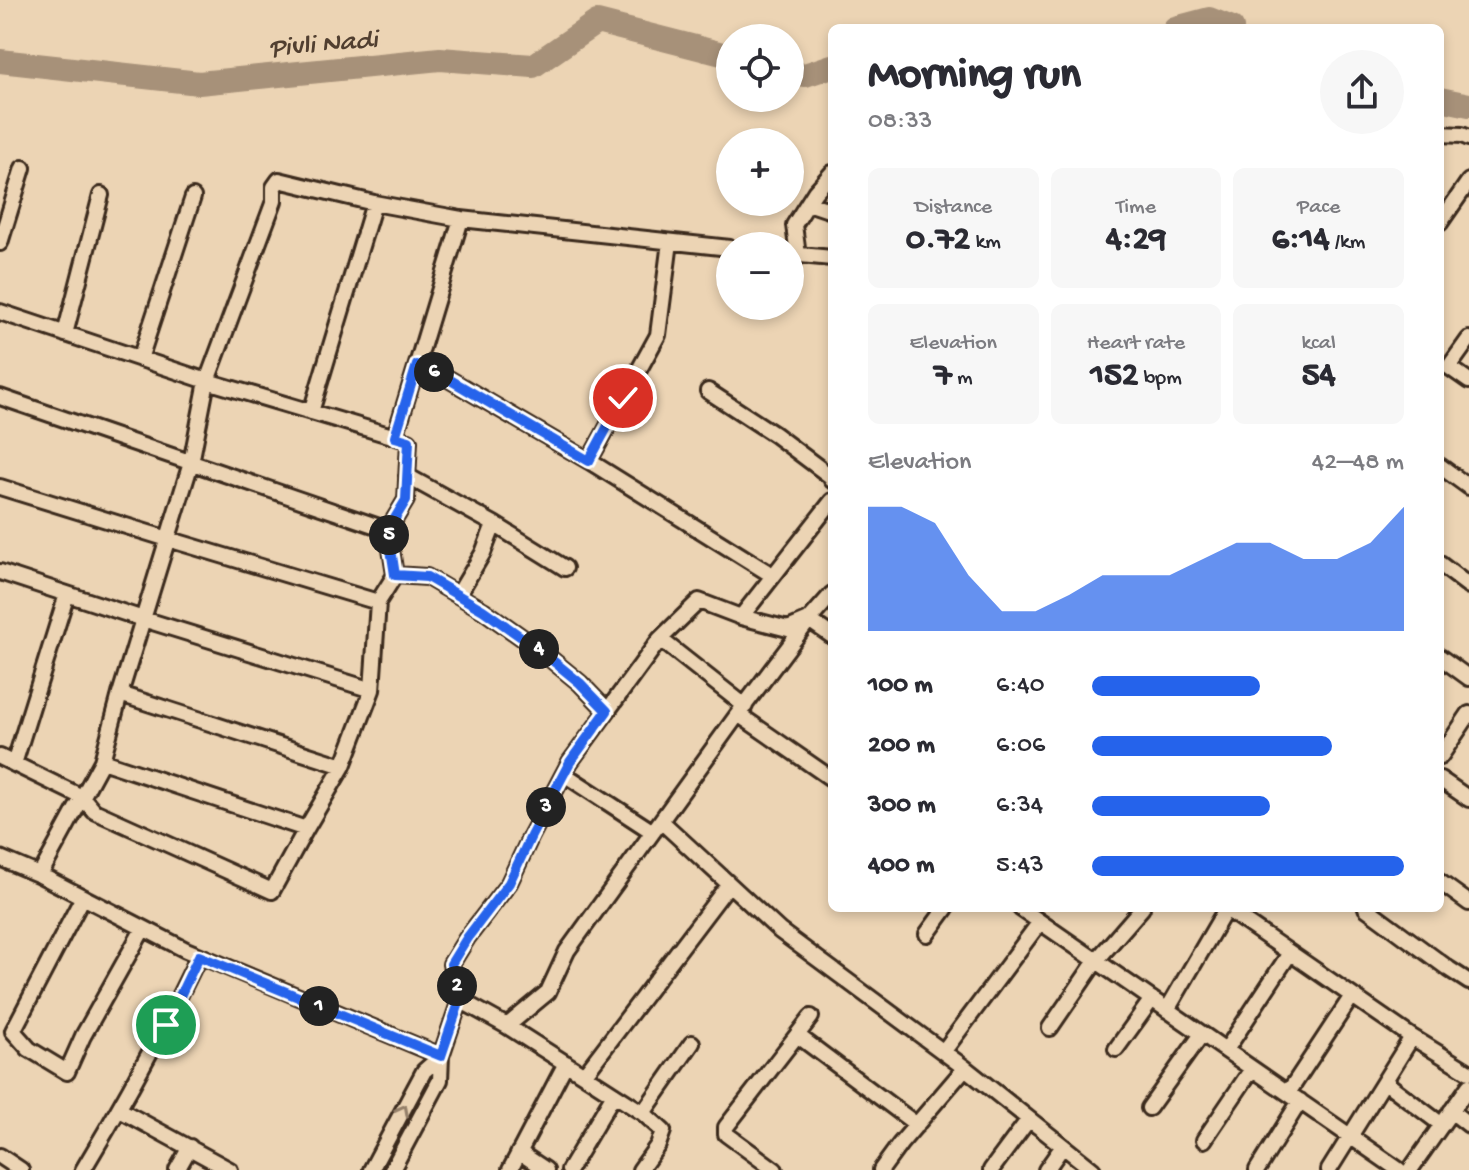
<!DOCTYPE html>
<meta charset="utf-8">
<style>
:root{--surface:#fff;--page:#f7f7f7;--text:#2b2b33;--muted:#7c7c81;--accent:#2563eb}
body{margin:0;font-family:"Gochi Hand",sans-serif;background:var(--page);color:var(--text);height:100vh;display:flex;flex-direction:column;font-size:30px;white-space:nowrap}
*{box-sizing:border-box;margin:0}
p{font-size:26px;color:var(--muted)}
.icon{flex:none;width:44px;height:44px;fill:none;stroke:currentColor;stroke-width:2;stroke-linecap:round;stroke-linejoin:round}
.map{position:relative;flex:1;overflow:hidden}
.details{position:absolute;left:828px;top:24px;width:616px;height:888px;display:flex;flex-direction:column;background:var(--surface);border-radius:12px;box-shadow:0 4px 12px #0003}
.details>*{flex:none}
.fabs{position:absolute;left:716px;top:24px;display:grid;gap:16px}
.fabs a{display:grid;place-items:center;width:88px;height:88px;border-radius:50%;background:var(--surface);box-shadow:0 4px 12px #0003;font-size:40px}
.pin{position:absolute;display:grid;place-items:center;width:68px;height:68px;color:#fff;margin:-34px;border:4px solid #fff;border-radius:50%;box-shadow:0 2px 8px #0007}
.km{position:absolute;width:40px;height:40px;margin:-20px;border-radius:50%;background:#222;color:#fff;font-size:22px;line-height:40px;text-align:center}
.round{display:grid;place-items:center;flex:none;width:84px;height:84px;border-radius:42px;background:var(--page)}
.overview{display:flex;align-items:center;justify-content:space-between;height:136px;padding:0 40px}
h1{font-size:44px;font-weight:800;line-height:60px}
.stats{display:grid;grid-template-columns:repeat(3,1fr);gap:12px;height:136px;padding:8px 40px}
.stats div{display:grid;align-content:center;border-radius:12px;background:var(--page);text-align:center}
.stats b{font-size:34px;font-weight:800}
.stats small{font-size:22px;font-weight:400}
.stats p{font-size:22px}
.chart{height:224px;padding:16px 40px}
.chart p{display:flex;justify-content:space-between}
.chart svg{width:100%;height:144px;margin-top:8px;fill:var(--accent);opacity:.7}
ul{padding:0 40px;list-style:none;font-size:26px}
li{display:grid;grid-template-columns:128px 96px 1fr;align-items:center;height:60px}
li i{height:20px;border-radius:10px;background:var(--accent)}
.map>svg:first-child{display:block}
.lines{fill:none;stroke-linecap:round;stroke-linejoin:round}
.river{stroke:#a79179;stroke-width:24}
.minor-casing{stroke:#3b2a1e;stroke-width:20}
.minor{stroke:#ecd4b4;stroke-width:14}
.oneway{stroke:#947f69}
.route-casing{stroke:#fff;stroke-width:16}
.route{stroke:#2563eb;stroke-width:10}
.labels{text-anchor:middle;stroke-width:6;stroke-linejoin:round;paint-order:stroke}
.water-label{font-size:28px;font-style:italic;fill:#513f30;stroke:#ecd4b4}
</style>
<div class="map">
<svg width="1469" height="1170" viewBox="0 0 1469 1170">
<rect width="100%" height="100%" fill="#ecd4b4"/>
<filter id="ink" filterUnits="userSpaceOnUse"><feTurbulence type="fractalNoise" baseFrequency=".0125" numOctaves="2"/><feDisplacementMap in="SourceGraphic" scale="16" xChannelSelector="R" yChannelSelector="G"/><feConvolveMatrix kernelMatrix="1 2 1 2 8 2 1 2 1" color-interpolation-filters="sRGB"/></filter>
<g filter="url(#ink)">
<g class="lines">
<path class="river" d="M 1175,28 L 1209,19 L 1232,28
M 0,61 L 199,83 L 440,59 L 533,66 L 597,22 L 730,56
M 790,72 L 805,75 L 832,66
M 1440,99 L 1469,105"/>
<g class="minor-casing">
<path id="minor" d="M 1440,134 L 1462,135 L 1469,138
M 808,203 L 832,211
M 1440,223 L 1469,181
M 0,243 L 23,168
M 790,254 L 832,258
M 798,255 L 794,225 L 815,192 L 832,173
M 0,312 L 207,381 L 274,201 L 274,187 L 279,180 L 374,203 L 461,219 L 730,248
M 65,334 L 101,195
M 1469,339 L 1449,367 L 1469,381
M 140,359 L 193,197
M 417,365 L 447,378 L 589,461 L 772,575
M 708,391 L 774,434 L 830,476 L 832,480
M 0,397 L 388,530 L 406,500 L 409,441 L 207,381 L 191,463 L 120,694 L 102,761 L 40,875 L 186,950 L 441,1056
M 311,412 L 374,203
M 395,437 L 461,219
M 589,461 L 658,335 L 670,242
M 1440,466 L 1469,487
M 407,476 L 494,524 L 565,568
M 0,487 L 168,539 L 378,602 L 395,575 L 388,530
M 1440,564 L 1469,586
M 0,572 L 143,619 L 372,690 L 378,602
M 395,575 L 427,577 L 483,610 L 541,651 L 580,683 L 607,711
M 458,595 L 483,553 L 494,524
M 741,617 L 832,501
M 809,620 L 832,636
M 660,639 L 745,706
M 1440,657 L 1469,678
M 120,694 L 343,766 L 372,690
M 738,714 L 832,779
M 0,757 L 82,797 L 94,811 L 272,891 L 306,829
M 1440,757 L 1469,714
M 102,761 L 306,829 L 343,766
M 14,764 L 67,594
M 564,774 L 653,832
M 1440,779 L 1469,799
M 661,821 L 780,931 L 965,1068 L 1093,1170
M 0,858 L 40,875
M 1440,882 L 1469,903
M 83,897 L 13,1031 L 29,1049 L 67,1072 L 83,1036 L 143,929
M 1020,908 L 1399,1170
M 1225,908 L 1412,1037 L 1469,1072
M 1366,908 L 1449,969 L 1469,982
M 927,934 L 946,908
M 460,1000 L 507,1026 L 548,992 L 567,951 L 738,714 L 809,620 L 832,594
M 1167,1010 L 1226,909
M 507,1026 L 584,1075 L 729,884
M 1050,1028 L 1096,961 L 1142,908
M 797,1035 L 917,1125
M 1116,1049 L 1152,999
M 1226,1050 L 1290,953
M 943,1052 L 1040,922
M 584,1075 L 643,1113 L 692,1043
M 1385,1082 L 1442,1125
M 1288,1093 L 1352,996
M 1149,1108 L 1202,1034
M 120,1110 L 230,1170
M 1451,1111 L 1469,1125
M 1204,1140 L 1252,1069
M 519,1152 L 546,1170
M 0,1156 L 21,1170
M 83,1170 C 125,1100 164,1029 199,956
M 177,1170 L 190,1147
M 371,1170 L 424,1071 L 441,1056
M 392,1170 L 440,1080 L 441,1056 L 460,1000 L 451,964 L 467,938 L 509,883 L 531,836 L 570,762 L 660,639 L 699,601 L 741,617 L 788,629 L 809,620
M 510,1170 L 566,1063
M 569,1170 L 614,1094
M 640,1170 L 658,1145 L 663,1131 L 643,1113
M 775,1170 L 726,1134 L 726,1127 L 811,1017
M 881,1170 L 900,1144 L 965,1068
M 991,1170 L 1029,1119
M 1046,1170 L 1063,1146
M 1257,1170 L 1300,1101
M 1329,1170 L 1412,1037
M 1410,1170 L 1469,1086"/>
</g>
<use href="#minor" class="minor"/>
</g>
<defs><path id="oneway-chevron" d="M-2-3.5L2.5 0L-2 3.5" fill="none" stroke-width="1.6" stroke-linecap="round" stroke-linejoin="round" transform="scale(2)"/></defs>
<use class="oneway" href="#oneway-chevron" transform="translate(403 1110) rotate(-62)"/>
</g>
<g class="lines" filter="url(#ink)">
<g class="route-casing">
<path id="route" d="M 166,1025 L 199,956 L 441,1056 L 460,1000 L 451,964 L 467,938 L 509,883 L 531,836 L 570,762 L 607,711 L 580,683 L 541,651 L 483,610 L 427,577 L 395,575 L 388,530 L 406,500 L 409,441 L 395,437 L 417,365 L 447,378 L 589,461 L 623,398"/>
</g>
<use href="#route" class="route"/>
</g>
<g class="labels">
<g class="water-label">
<text transform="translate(323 41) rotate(-5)" y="10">Pivli Nadi</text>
</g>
</g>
</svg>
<div class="fabs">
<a><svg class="icon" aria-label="locate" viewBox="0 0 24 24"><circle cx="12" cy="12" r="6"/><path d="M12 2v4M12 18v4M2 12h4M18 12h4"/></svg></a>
<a>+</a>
<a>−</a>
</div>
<div class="pin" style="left:166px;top:1025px;background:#1e9e55"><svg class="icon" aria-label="arrive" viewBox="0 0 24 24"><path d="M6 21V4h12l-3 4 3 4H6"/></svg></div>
<div class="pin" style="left:623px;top:398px;background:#d93025"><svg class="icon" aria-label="check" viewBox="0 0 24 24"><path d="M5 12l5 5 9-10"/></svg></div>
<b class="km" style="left:319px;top:1006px">1</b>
<b class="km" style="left:457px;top:986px">2</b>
<b class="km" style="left:546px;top:807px">3</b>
<b class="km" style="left:539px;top:649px">4</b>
<b class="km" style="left:389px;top:535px">5</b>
<b class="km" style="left:434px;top:372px">6</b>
<section class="details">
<div class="overview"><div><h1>Morning run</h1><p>08:33</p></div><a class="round"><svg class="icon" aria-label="share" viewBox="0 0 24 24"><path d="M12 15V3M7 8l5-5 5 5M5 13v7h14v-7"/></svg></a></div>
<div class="stats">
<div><p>Distance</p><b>0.72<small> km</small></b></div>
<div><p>Time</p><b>4:29</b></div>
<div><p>Pace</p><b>6:14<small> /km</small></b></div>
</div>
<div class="stats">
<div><p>Elevation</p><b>7<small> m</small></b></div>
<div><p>Heart rate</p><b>152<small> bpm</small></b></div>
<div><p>kcal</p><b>54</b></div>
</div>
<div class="chart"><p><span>Elevation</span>42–48 m</p>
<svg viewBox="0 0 160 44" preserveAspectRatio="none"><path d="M0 44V6L10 6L20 11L30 27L40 38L50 38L60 33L70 27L80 27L90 27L100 22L110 17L120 17L130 22L140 22L150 17L160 6V44z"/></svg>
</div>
<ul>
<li><b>100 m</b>6:40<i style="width:54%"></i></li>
<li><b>200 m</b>6:06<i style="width:77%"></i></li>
<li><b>300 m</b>6:34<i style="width:57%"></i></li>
<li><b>400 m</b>5:43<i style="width:100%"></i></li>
</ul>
</section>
</div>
